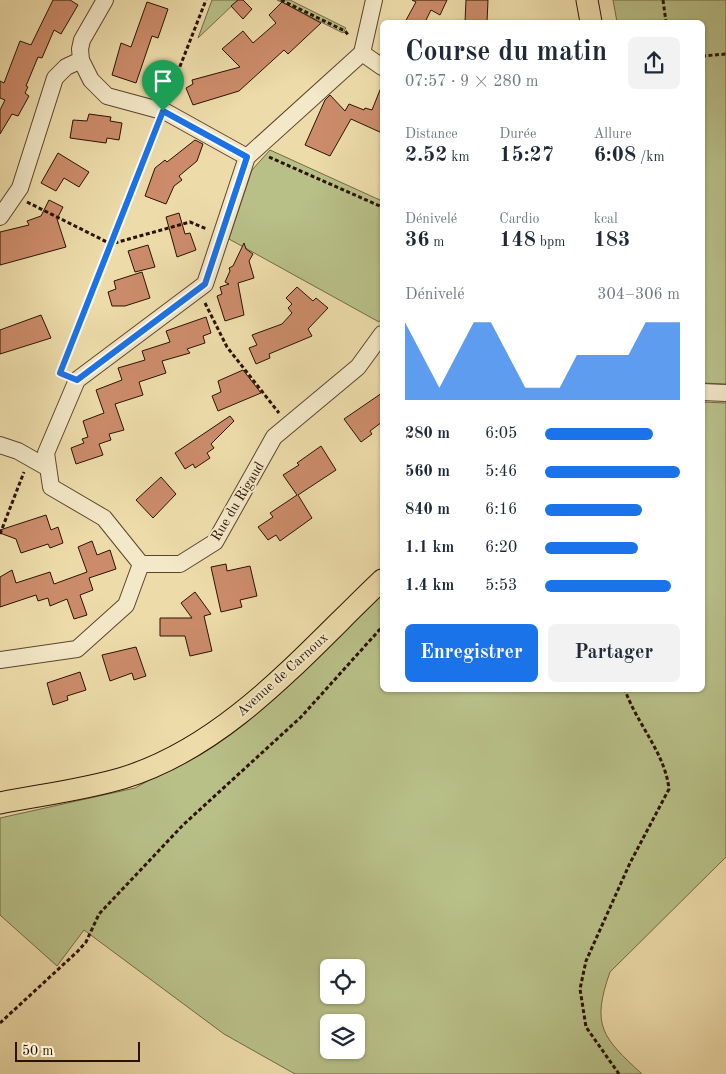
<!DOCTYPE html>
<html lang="fr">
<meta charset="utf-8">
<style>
:root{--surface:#fff;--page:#f2f2f3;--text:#1f2937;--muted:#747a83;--accent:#1a73e8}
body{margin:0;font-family:"Old Standard TT",serif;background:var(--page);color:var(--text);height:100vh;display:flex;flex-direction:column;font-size:19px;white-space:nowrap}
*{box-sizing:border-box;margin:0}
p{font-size:16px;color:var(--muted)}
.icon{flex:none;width:28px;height:28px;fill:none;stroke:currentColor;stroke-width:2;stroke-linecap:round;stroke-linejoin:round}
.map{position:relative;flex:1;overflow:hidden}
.side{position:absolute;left:380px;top:20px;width:325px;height:672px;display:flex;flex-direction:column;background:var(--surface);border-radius:8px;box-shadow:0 1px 4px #0004}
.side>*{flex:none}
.fabs{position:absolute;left:320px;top:959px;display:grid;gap:10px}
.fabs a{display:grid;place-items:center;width:45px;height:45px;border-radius:8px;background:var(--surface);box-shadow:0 1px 4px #0004;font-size:25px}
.scale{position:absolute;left:15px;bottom:12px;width:125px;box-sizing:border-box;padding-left:5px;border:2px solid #2b1302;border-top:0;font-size:14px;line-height:18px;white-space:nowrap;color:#2b1302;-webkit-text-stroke:4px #f3e8c8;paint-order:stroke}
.pin{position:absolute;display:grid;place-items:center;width:42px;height:42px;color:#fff;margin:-51px -21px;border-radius:50% 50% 50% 0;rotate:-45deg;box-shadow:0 0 5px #0007}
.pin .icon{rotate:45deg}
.round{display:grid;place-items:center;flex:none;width:52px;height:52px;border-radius:8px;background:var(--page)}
.overview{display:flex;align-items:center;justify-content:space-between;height:85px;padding:0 25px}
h1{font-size:28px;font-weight:800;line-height:38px}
.metrics{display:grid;grid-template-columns:repeat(3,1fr);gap:8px;height:85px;padding:5px 25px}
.metrics div{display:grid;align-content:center}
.metrics b{font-size:21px;font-weight:800}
.metrics small{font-size:14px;font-weight:400}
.metrics p{font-size:14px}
.chart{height:140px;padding:10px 25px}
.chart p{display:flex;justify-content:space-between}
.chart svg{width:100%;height:90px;margin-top:5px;fill:var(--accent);opacity:.7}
.button{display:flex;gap:10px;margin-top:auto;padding:10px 25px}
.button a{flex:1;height:58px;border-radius:8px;background:var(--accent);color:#fff;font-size:20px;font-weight:800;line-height:58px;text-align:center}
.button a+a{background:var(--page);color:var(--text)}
ul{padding:0 25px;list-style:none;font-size:16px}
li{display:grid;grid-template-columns:80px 60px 1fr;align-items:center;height:38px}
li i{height:12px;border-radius:6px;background:var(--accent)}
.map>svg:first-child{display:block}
.green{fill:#b8c088;stroke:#726a45;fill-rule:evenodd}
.building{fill:#cc8c6b;stroke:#2b1302}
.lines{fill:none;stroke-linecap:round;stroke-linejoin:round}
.minor-casing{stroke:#5c452c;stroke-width:18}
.major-casing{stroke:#2b1302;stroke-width:23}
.path{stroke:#2b1302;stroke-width:3;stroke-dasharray:4 2.5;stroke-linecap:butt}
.minor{stroke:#f3e8c8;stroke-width:16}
.major{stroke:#eddcaa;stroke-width:21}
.route-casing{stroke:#fff;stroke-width:10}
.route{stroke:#1a73e8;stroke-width:6}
.labels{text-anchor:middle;stroke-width:4;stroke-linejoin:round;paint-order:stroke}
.street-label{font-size:14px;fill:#2b1302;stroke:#f3e8c8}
</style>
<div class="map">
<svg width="726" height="1074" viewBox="0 0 726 1074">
<rect width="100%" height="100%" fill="#eddcaa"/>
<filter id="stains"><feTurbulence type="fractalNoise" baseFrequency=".004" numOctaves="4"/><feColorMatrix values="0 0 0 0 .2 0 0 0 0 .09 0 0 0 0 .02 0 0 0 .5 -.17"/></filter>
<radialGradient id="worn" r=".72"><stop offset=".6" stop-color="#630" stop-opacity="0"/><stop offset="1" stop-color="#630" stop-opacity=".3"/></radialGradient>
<path class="green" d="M 212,0 L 238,0 L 198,38 Z
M 277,0 L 290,0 L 346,28 L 343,33 Z
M 613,0 L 726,0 L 726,384 L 703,383 L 702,22 L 617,22 Z
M 270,150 L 382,201 L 382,318 L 379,322 L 229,239 L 252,170 Z
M 703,402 L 726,403 L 726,857 L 610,972 C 591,1026 602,1037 642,1074 L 295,1074 L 224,1034 L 84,930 L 57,966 L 0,915 L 0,818 L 135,788 L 209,747 L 382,591 L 382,690 L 702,690 ZM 329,968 L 356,968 L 356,995 L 329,995 ZM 329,1022 L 356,1022 L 356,1050 L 329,1050 Z"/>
<path class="building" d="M 53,0 L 70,0 L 78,5 L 61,34 L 54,30 L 42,58 L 38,57 L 26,86 L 28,87 L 25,93 L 29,96 L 18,116 L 12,114 L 0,134 L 0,110 L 5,100 L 0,98 L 0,81 L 4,83 L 20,41 L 31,45 Z
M 238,0 L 243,0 L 252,9 L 243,19 L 231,6 Z
M 412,0 L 447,0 L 440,15 L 431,10 L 425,22 L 405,22 L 416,2 Z
M 466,0 L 488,0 L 487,22 L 465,22 Z
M 147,2 L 168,9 L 158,38 L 152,36 L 136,83 L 112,75 L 121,43 L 131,47 Z
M 282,2 L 321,23 L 288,54 L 284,50 L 239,91 L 193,105 L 186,88 L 193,84 L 192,80 L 240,67 L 222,49 L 243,31 L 253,43 L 276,23 L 269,15 Z
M 382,85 L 382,133 L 351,119 L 330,156 L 305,145 L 325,100 L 330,95 L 345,111 L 349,104 L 364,110 L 365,108 L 372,110 Z
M 89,114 L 111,117 L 110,121 L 122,123 L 119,140 L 107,138 L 106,143 L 70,138 L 73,120 L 87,121 Z
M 195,140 L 203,144 L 197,161 L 179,176 L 182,180 L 174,186 L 166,204 L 145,196 L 155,168 L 165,160 L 167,162 Z
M 58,153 L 89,172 L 79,187 L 64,178 L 56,191 L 41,183 Z
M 49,200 L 63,207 L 57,219 L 66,247 L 0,265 L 0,232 L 29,225 L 27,221 L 41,216 Z
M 179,213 L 185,234 L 190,233 L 196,250 L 177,257 L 166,217 Z
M 244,243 L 246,249 L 253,254 L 249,261 L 254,278 L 238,283 L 244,315 L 225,321 L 217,296 L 222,294 L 220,287 L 229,284 L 225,282 L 230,271 L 229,268 L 233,266 Z
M 148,245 L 155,267 L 135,272 L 128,251 Z
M 142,272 L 150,298 L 125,306 L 112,306 L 108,292 L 116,289 L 114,281 Z
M 297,287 L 313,301 L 316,298 L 328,308 L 308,329 L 312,336 L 269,354 L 270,358 L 256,364 L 249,348 L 257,345 L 252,335 L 282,324 L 292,313 L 288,308 L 292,304 L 286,298 Z
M 41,315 L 51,338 L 0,354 L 0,330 Z
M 206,317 L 211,333 L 203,336 L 205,343 L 187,349 L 190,353 L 162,361 L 166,373 L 139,382 L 143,395 L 115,404 L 124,430 L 109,434 L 111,440 L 99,444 L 103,455 L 76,464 L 71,448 L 84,443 L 82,439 L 88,437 L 83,421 L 104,413 L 96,390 L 122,380 L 118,368 L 145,360 L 142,351 L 170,342 L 166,331 Z
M 243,370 L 261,393 L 218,411 L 212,396 L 221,392 L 218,381 Z
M 382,393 L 382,422 L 370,431 L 372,434 L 361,442 L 344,419 Z
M 230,416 L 234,421 L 211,444 L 214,448 L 207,453 L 210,458 L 195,468 L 193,464 L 185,469 L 175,453 Z
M 321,446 L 336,470 L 298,495 L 312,518 L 280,541 L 276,535 L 268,540 L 258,527 L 273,517 L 270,513 L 297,495 L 283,475 L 299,465 L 297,463 Z
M 161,477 L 176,494 L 153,518 L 136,500 Z
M 46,515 L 51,530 L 58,527 L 63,543 L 50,548 L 48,544 L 21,553 L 16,539 L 0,533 L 0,530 Z
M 92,541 L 97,555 L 110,550 L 116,569 L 89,578 L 93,590 L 80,595 L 87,615 L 74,619 L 67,599 L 50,606 L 48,598 L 38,601 L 36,595 L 0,607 L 0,577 L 12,570 L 16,583 L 50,572 L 54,584 L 87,572 L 78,547 Z
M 226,564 L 227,571 L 250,566 L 257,596 L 240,600 L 242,607 L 221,612 L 211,567 Z
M 195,592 L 211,614 L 204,616 L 212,651 L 190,656 L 185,636 L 160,636 L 160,618 L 192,618 L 181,603 Z
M 136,647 L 146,676 L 134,680 L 132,673 L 110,681 L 102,655 Z
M 80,672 L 86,690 L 67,696 L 68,700 L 53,705 L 47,683 Z"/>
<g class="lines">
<g class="minor-casing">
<path id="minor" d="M 105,0 L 82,40 L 80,49 L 81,60 L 91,80 L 107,96 L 166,112 L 247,157
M 374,0 L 362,53 L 382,67
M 0,217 L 20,188 L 55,78 L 66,67 L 81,60
M 702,392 L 726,393
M 0,445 L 18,451 L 48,468
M 141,564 L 104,518 L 51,487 L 46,453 L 77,380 L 205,284 L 247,157 L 362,53
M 141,564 L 180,564 L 215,542 L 274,437 L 358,367 L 382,334
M 0,660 L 77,649 L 126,605 L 141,564"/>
</g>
<g class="major-casing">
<path id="major" d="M 587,0 L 591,22
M 0,803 C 40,795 83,790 123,778 C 228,746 305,653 382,580"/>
</g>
<path class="path" d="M 281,0 L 345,31 L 349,36
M 663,0 L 666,22
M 702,56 L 726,54
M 168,97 L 206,0
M 269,157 L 382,207
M 27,202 L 111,244 L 190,222 L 207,229
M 205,303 L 227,347 L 279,413
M 62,374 L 157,126
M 0,534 L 24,472
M 0,1023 L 78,951 L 86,942 L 99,914 L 183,825 L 301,717 L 382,627
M 619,1074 L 586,1027 L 580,989 L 586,961 L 630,863 L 669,789 C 665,753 637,724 625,690"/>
<use href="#minor" class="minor"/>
<use href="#major" class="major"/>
</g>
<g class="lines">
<g class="route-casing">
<path id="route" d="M 163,111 L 247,157 L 205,284 L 77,380 L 60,373 Z"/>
</g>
<use href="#route" class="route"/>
</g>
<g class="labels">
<g class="street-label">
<text transform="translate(237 501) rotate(-59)" y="5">Rue du Rigaud</text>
<text transform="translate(282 674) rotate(-42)" y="5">Avenue de Carnoux</text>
</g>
</g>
<rect width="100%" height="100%" filter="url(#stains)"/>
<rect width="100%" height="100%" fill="url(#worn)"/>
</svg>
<div class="fabs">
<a><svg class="icon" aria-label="locate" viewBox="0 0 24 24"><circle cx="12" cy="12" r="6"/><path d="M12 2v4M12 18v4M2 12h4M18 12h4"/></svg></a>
<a><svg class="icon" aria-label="layers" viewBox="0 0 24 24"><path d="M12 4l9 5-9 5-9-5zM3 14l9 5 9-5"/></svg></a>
</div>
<div class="scale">50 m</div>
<div class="pin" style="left:163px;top:111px;background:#1e9e55"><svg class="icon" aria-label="arrive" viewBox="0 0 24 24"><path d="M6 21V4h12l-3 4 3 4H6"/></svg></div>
<section class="side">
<div class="overview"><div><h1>Course du matin</h1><p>07:57 · 9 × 280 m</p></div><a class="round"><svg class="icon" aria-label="share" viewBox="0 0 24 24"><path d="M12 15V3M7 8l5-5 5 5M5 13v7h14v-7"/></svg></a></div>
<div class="metrics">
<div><p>Distance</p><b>2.52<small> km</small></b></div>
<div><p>Durée</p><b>15:27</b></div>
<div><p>Allure</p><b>6:08<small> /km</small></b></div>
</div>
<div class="metrics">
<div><p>Dénivelé</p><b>36<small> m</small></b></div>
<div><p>Cardio</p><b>148<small> bpm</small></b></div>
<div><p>kcal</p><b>183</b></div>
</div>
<div class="chart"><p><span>Dénivelé</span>304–306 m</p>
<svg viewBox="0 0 160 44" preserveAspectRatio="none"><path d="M0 44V6L10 22L20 38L30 22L40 6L50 6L60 22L70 38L80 38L90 38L100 22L110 22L120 22L130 22L140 6L150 6L160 6V44z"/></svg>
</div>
<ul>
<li><b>280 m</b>6:05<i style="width:80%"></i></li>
<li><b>560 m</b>5:46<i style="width:100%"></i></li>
<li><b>840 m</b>6:16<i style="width:72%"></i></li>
<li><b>1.1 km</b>6:20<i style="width:69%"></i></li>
<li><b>1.4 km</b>5:53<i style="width:93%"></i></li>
</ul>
<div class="button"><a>Enregistrer</a><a>Partager</a></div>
</section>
</div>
